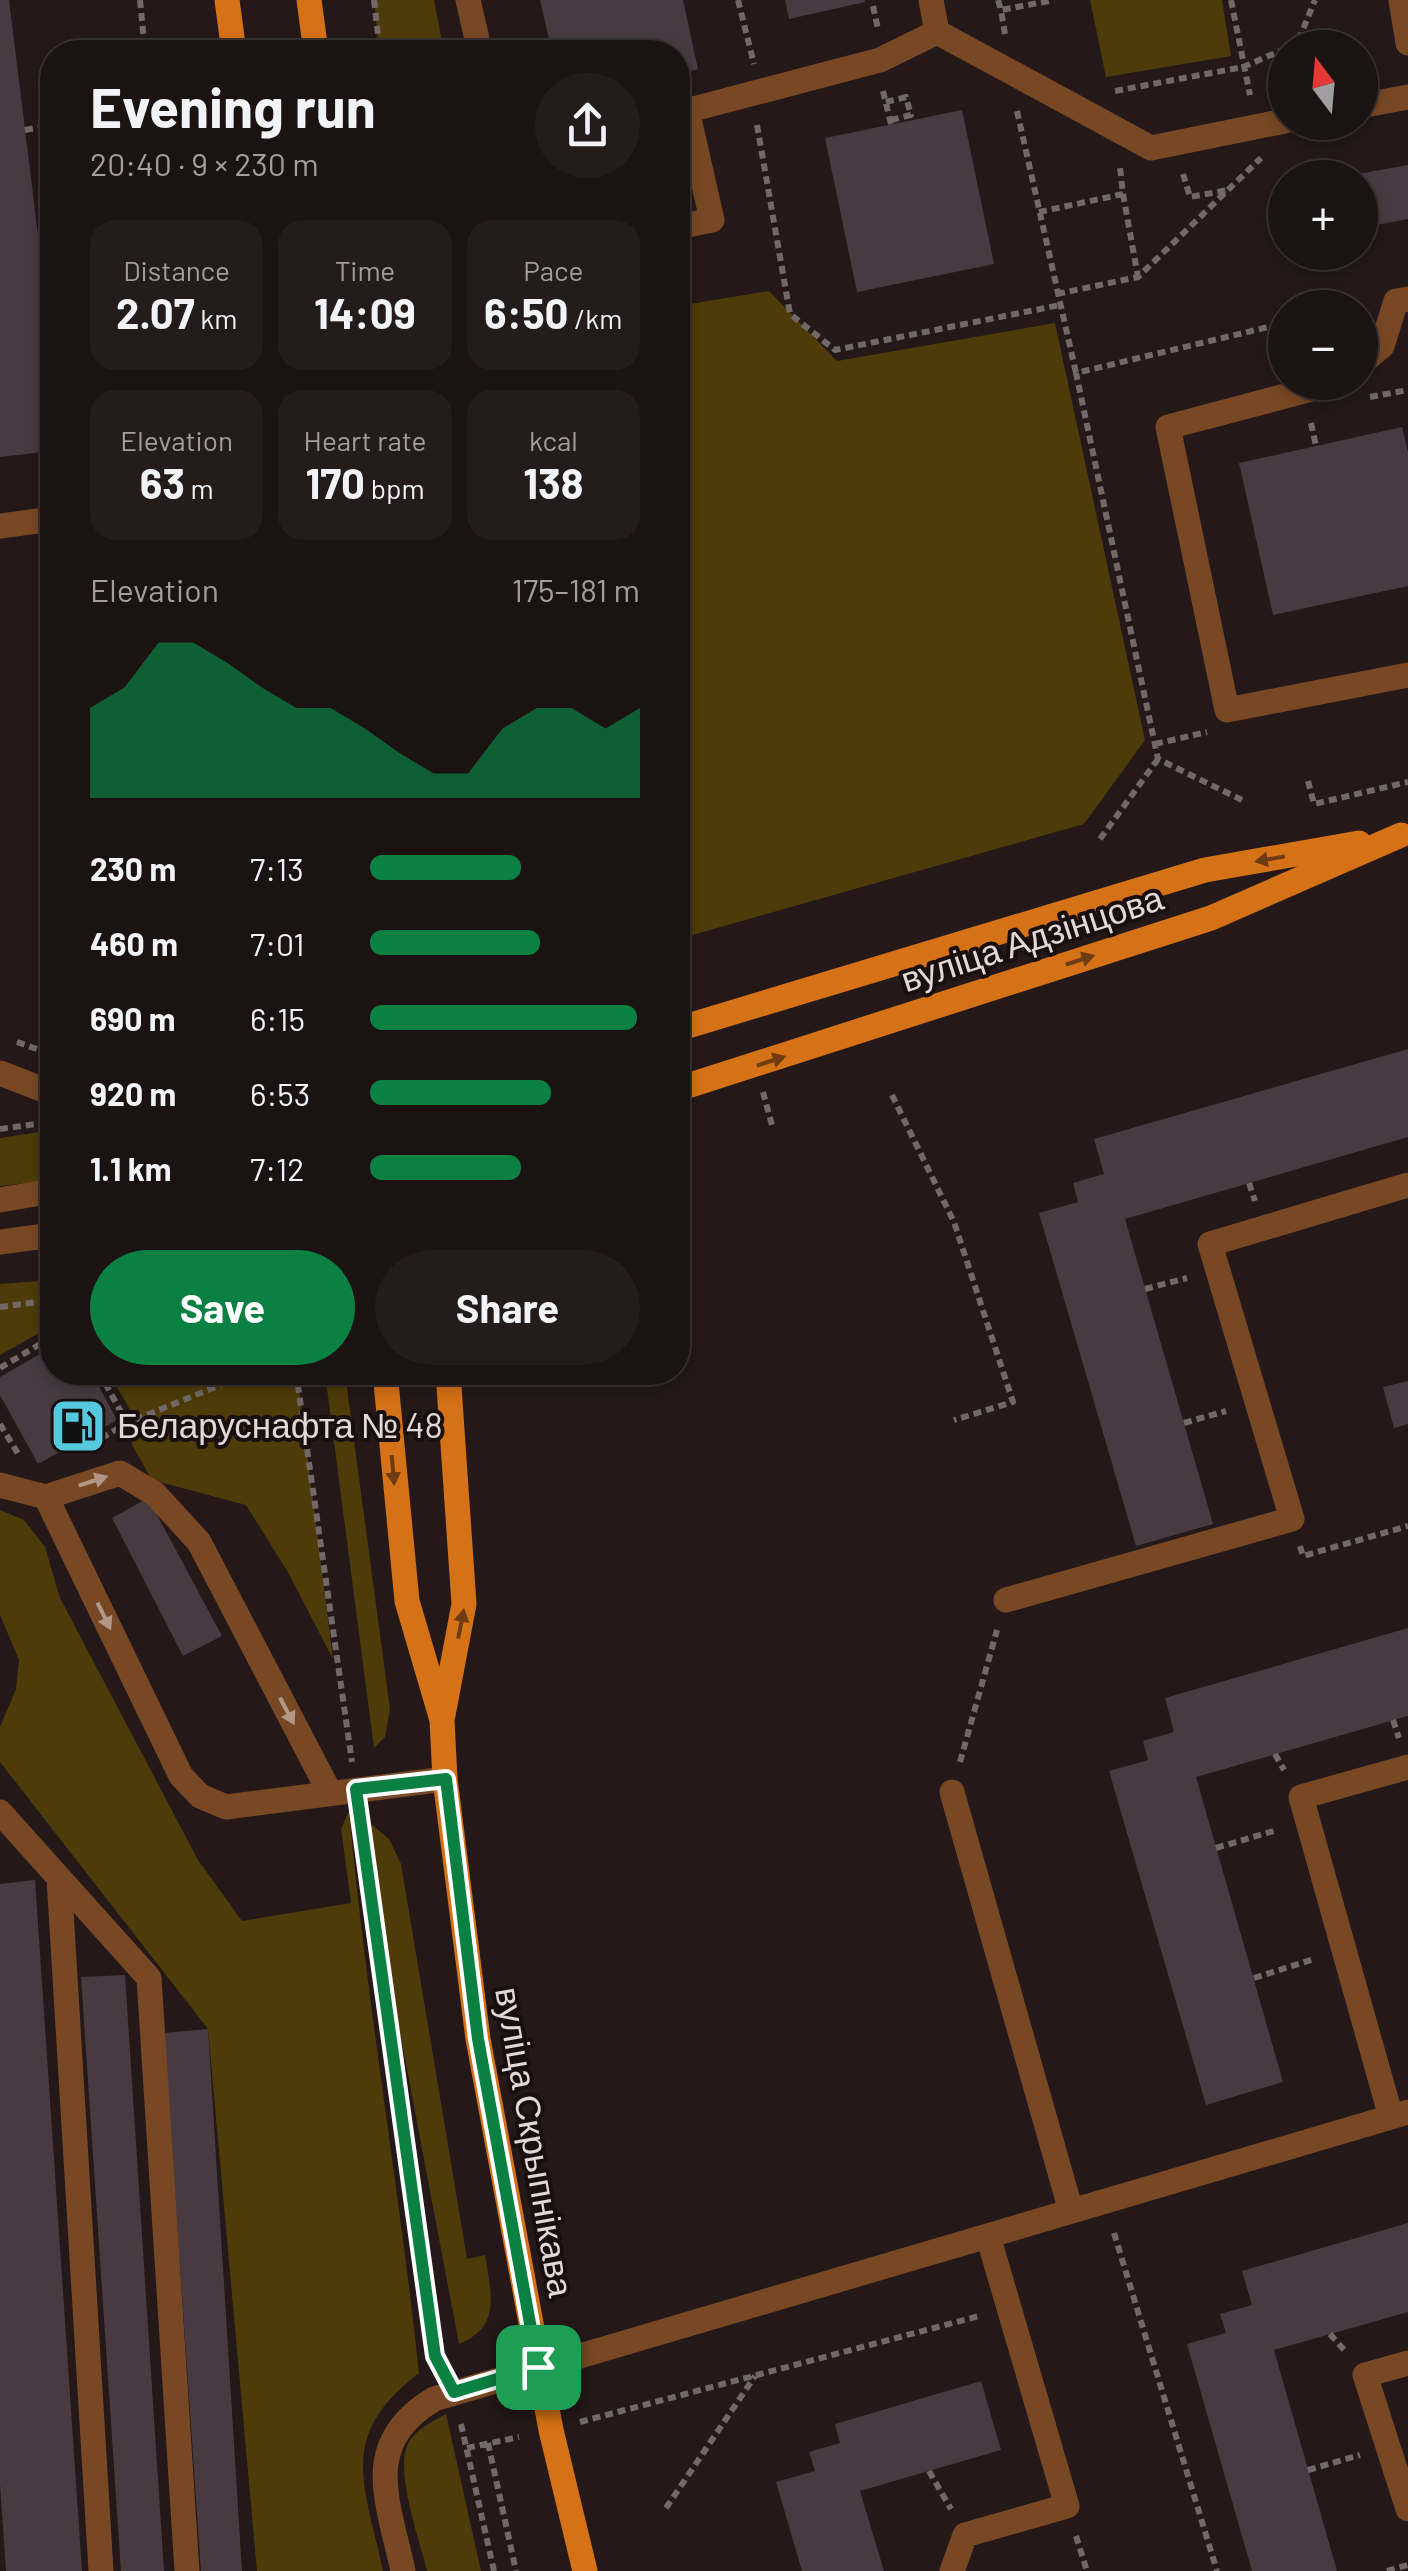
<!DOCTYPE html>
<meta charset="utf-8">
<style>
:root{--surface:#1b1212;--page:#241b1b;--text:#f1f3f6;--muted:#a09e9f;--line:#393232;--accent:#0b8043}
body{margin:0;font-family:Barlow,sans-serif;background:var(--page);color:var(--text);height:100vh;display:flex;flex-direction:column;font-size:38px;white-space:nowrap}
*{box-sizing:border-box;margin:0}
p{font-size:32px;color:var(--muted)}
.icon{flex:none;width:55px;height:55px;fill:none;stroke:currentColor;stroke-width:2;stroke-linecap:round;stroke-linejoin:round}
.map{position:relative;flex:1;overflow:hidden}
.panel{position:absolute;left:40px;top:40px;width:650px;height:1345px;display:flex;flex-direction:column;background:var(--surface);border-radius:40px;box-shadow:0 5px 15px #0003,0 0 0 2px var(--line)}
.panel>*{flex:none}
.needle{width:65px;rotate:344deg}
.controls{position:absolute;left:1268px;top:30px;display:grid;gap:20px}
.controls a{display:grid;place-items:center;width:110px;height:110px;border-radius:50%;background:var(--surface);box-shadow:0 5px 15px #0003,0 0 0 2px var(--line);font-size:50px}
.pin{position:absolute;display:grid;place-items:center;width:85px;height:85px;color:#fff;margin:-42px;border-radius:20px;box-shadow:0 5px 15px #0006}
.round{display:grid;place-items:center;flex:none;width:105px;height:105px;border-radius:52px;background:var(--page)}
.head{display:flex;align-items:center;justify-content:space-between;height:170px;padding:0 50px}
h1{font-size:55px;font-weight:700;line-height:75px}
.figures{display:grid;grid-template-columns:repeat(3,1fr);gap:15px;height:170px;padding:10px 50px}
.figures div{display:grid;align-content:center;border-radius:25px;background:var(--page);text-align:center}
.figures b{font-size:42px;font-weight:700}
.figures small{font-size:28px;font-weight:400}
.figures p{font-size:28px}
.chart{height:280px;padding:20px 50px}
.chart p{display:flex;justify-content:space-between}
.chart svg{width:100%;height:180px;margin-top:10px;fill:var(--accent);opacity:.7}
.primary-button{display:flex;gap:20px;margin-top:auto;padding:20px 50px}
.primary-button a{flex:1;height:115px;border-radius:60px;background:var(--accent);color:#fff;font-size:40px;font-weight:700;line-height:115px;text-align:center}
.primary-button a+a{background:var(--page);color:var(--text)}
ul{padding:0 50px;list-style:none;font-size:32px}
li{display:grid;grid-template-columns:160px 120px 1fr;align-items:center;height:75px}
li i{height:25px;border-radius:12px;background:var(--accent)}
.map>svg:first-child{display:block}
.green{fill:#4d3c09}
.building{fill:#473b41}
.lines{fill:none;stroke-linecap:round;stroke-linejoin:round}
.path{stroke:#736868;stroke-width:6;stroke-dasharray:8 5;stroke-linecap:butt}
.minor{stroke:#784825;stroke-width:25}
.major{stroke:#d57116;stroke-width:25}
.oneway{fill:#6e3b12}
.oneway2{fill:#b29787}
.route-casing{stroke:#fff;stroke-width:20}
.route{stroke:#0b8043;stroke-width:12}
.labels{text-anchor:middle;stroke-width:8;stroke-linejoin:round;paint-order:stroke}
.street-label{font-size:35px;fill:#e1d8d8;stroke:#1a0f0f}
.poi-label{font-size:35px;fill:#e1d8d8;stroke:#1a0f0f;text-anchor:start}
</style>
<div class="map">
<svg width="1408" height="2571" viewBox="0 0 1408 2571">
<rect width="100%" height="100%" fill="#241818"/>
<path class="green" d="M 374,0 L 434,0 L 444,52 L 379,52 Z
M 1090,0 L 1222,0 L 1231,56 L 1106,77 Z
M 769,291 L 837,361 L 1055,323 L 1145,740 L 1084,824 L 678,939 L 678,306 Z
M 46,1131 L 52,1134 L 52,1180 L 0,1186 L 0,1138 Z
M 52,1280 L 52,1326 L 0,1355 L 0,1284 Z
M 109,1373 L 297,1373 L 333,1659 L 289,1574 L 246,1505 L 152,1480 L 132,1445 L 133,1415 Z
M 325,1373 L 345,1373 L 390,1709 L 385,1737 L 374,1748 Z
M 0,1510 L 24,1520 L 45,1547 L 60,1598 L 198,1860 L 242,1921 L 351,1903 L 341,1829 L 349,1811 C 366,1999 399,2185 419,2373 C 337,2436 364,2482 383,2571 L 257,2571 L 208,2029 L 0,1762 L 0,1727 L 16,1689 L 19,1660 L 0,1615 Z
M 370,1823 L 389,1839 L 401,1864 L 467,2259 L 485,2255 C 491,2294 502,2326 459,2344 L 381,1932 Z
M 446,2414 L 481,2571 L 427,2571 C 420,2541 393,2467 409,2442 C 418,2428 432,2422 446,2414 Z"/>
<path class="building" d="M 0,0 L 9,0 L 52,348 L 52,451 L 0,457 Z
M 540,0 L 683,0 L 698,69 L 678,74 L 678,52 L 552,52 Z
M 785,0 L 865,0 L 865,2 L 789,19 Z
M 962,110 L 994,264 L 857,292 L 825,138 Z
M 1408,165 L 1408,219 L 1360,228 L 1360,178 L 1346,176 Z
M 1402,427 L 1408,452 L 1408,586 L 1273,615 L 1239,463 Z
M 1408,1049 L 1408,1137 L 1125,1219 L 1213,1524 L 1136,1546 L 1039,1213 L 1078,1202 L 1073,1183 L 1104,1174 L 1094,1139 Z
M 52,1347 L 52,1372 L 91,1372 L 117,1420 L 38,1464 L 0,1395 L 0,1377 Z
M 1408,1381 L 1408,1424 L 1394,1428 L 1383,1387 Z
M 148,1498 L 222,1636 L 183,1656 L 112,1518 Z
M 1408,1628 L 1408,1716 L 1196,1777 L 1283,2082 L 1206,2105 L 1109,1771 L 1148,1760 L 1143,1741 L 1174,1732 L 1165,1698 Z
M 35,1880 L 82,2571 L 6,2571 L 0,2484 L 0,1884 Z
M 125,1975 L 164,2571 L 121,2571 L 81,1977 Z
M 208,2029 L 242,2571 L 201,2571 L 164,2033 Z
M 1408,2223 L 1408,2312 L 1274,2350 L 1337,2571 L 1252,2571 L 1187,2344 L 1226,2333 L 1220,2314 L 1252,2305 L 1242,2271 Z
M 981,2381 L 1001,2450 L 860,2491 L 884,2571 L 802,2571 L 776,2482 L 815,2471 L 809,2452 L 840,2443 L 835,2424 Z"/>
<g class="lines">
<path class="path" d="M 140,0 L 145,52
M 374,0 L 380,52
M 738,0 L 754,64
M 998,0 L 1001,10
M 1231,0 L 1250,95
M 873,6 L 878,29
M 1005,34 L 1001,10 L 1054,0
M 1289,48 L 1297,44 L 1315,0
M 883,91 L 891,124
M 1115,91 L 1243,67 L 1285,49
M 886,102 L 906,97 L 911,115 L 891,120
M 1017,111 L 1076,373
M 757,125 L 790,314 L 835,350 L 1060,305
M 25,130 L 52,125
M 1183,174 L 1190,197 L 1228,190
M 1123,194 L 1138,277
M 1039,212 L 1123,194 L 1120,167
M 1057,294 L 1138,277 L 1261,158
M 1344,308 L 1351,308
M 1370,397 L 1408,390
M 1311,423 L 1316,446
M 1155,744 L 1207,732
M 1308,781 L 1314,804 L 1408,782
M 1242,800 L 1158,759 L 1076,373 L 1285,323
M 1100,839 L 1158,759
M 17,1042 L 51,1054
M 763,1092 L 773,1129
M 892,1095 L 954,1222 L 1013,1402 L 954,1420
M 0,1129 L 36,1124
M 1249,1183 L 1255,1201
M 1145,1289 L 1187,1278
M 0,1307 L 52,1300
M 0,1368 L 52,1337
M 99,1372 L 127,1423
M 296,1372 L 352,1762
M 1184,1423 L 1226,1411
M 0,1424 L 20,1457
M 90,1445 L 127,1423 L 252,1372
M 1300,1546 L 1303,1556 L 1408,1526
M 1393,1720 L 1399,1738
M 1275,1754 L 1284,1770
M 960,1762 L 997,1630
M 360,1819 L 435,2355 L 440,2365
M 1216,1848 L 1277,1830
M 1254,1978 L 1314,1959
M 1114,2233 L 1217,2571
M 1330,2334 L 1346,2352
M 580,2422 L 979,2316
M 461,2424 L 494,2571
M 488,2443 L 516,2571
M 467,2448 L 519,2437
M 1308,2470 L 1360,2455
M 929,2471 L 951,2509
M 666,2508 L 755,2376
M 1076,2536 L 1087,2571
M 1387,2571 L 1408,2565"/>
<path class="minor" d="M 468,0 L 480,52
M 931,0 L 937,32 L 1151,148 L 1285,121
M 1401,0 L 1408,43
M 1360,106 L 1408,97
M 678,113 L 880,60 L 937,32
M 678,227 L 712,220 L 687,110
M 1360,364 L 1382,346 L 1396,301 L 1408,299
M 1338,382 L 1168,427 L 1227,710 L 1408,675
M 0,526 L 52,519
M 0,1073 L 52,1093
M 0,1200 L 52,1191
M 0,1242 L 52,1235
M 0,1485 L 46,1497 L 120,1473 L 155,1494 L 199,1542 L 330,1793
M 46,1497 L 181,1776 L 200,1796 L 226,1807 L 445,1779
M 1006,1600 L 1292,1519 L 1210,1244 L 1408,1185
M 952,1792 L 1071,2211
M 0,1812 L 149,1978 L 187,2571
M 59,1878 L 101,2571
M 1391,2117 L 1301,1797 L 1408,1767
M 1408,2363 L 1365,2375 L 1408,2509
M 403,2571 C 388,2500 360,2444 434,2399 L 1408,2112
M 952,2571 L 965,2535 L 1067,2506 L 988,2236"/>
<path class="major" d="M 227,0 L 234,52
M 309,0 L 316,52
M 678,1029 L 1205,870 L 1359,843
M 678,1089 L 1211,918 L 1401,835
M 385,1372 L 407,1601 L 442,1720 L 445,1779 L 478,2039 L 551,2430 L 585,2571
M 443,1715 L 464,1604 L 448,1372"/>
</g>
<defs><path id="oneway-solid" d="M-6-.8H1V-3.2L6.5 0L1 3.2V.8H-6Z" transform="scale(2.5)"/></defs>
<g class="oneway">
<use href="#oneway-solid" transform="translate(1270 859) rotate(170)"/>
<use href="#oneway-solid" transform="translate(1080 960) rotate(-18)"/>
<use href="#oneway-solid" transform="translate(771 1061) rotate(-18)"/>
<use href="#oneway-solid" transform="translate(393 1470) rotate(85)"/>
<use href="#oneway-solid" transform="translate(461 1624) rotate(-79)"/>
</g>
<g class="oneway2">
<use href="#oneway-solid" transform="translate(93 1481) rotate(-18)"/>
<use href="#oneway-solid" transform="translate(104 1616) rotate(64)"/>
<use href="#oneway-solid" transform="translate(287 1711) rotate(62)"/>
</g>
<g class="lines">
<g class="route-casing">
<path id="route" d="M 446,1779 L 478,2039 L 538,2367 L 454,2392 L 435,2356 L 356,1789 Z"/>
</g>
<use href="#route" class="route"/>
</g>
<defs>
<g id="fuel-square" transform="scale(2.875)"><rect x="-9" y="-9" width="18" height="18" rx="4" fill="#55cadf" stroke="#1a0f0f"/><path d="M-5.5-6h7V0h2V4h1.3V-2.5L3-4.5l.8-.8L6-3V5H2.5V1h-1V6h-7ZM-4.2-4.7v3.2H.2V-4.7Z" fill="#111"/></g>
</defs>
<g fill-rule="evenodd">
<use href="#fuel-square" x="78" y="1426"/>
</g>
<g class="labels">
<g class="street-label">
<text transform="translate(1032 939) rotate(-18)" y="12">вуліца Адзінцова</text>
<text transform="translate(534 2142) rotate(80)" y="12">вуліца Скрыпнікава</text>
</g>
<g class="poi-label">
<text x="117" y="1438">Беларуснафта № 48</text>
</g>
</g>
</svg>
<div class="controls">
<a><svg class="needle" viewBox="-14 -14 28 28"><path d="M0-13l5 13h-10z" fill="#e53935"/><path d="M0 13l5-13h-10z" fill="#a09e9f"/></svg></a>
<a>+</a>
<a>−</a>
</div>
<div class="pin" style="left:538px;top:2367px;background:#1e9e55"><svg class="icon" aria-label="arrive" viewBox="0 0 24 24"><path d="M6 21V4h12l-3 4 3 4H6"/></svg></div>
<section class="panel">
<div class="head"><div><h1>Evening run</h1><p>20:40 · 9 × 230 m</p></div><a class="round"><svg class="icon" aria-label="share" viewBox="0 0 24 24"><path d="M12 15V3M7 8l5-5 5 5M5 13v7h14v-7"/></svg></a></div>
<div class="figures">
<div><p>Distance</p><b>2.07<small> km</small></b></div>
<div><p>Time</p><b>14:09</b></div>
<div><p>Pace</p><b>6:50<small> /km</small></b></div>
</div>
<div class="figures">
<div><p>Elevation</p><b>63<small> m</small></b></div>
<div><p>Heart rate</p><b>170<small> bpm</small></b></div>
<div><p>kcal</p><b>138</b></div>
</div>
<div class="chart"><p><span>Elevation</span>175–181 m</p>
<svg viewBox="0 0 160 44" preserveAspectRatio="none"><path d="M0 44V22L10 17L20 6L30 6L40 11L50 17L60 22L70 22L80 27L90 33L100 38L110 38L120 27L130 22L140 22L150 27L160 22V44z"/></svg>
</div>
<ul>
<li><b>230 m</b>7:13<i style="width:56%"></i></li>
<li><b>460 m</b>7:01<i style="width:63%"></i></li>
<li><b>690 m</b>6:15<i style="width:99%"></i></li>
<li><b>920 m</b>6:53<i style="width:67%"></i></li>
<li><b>1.1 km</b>7:12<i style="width:56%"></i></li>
</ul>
<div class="primary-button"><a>Save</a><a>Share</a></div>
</section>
</div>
